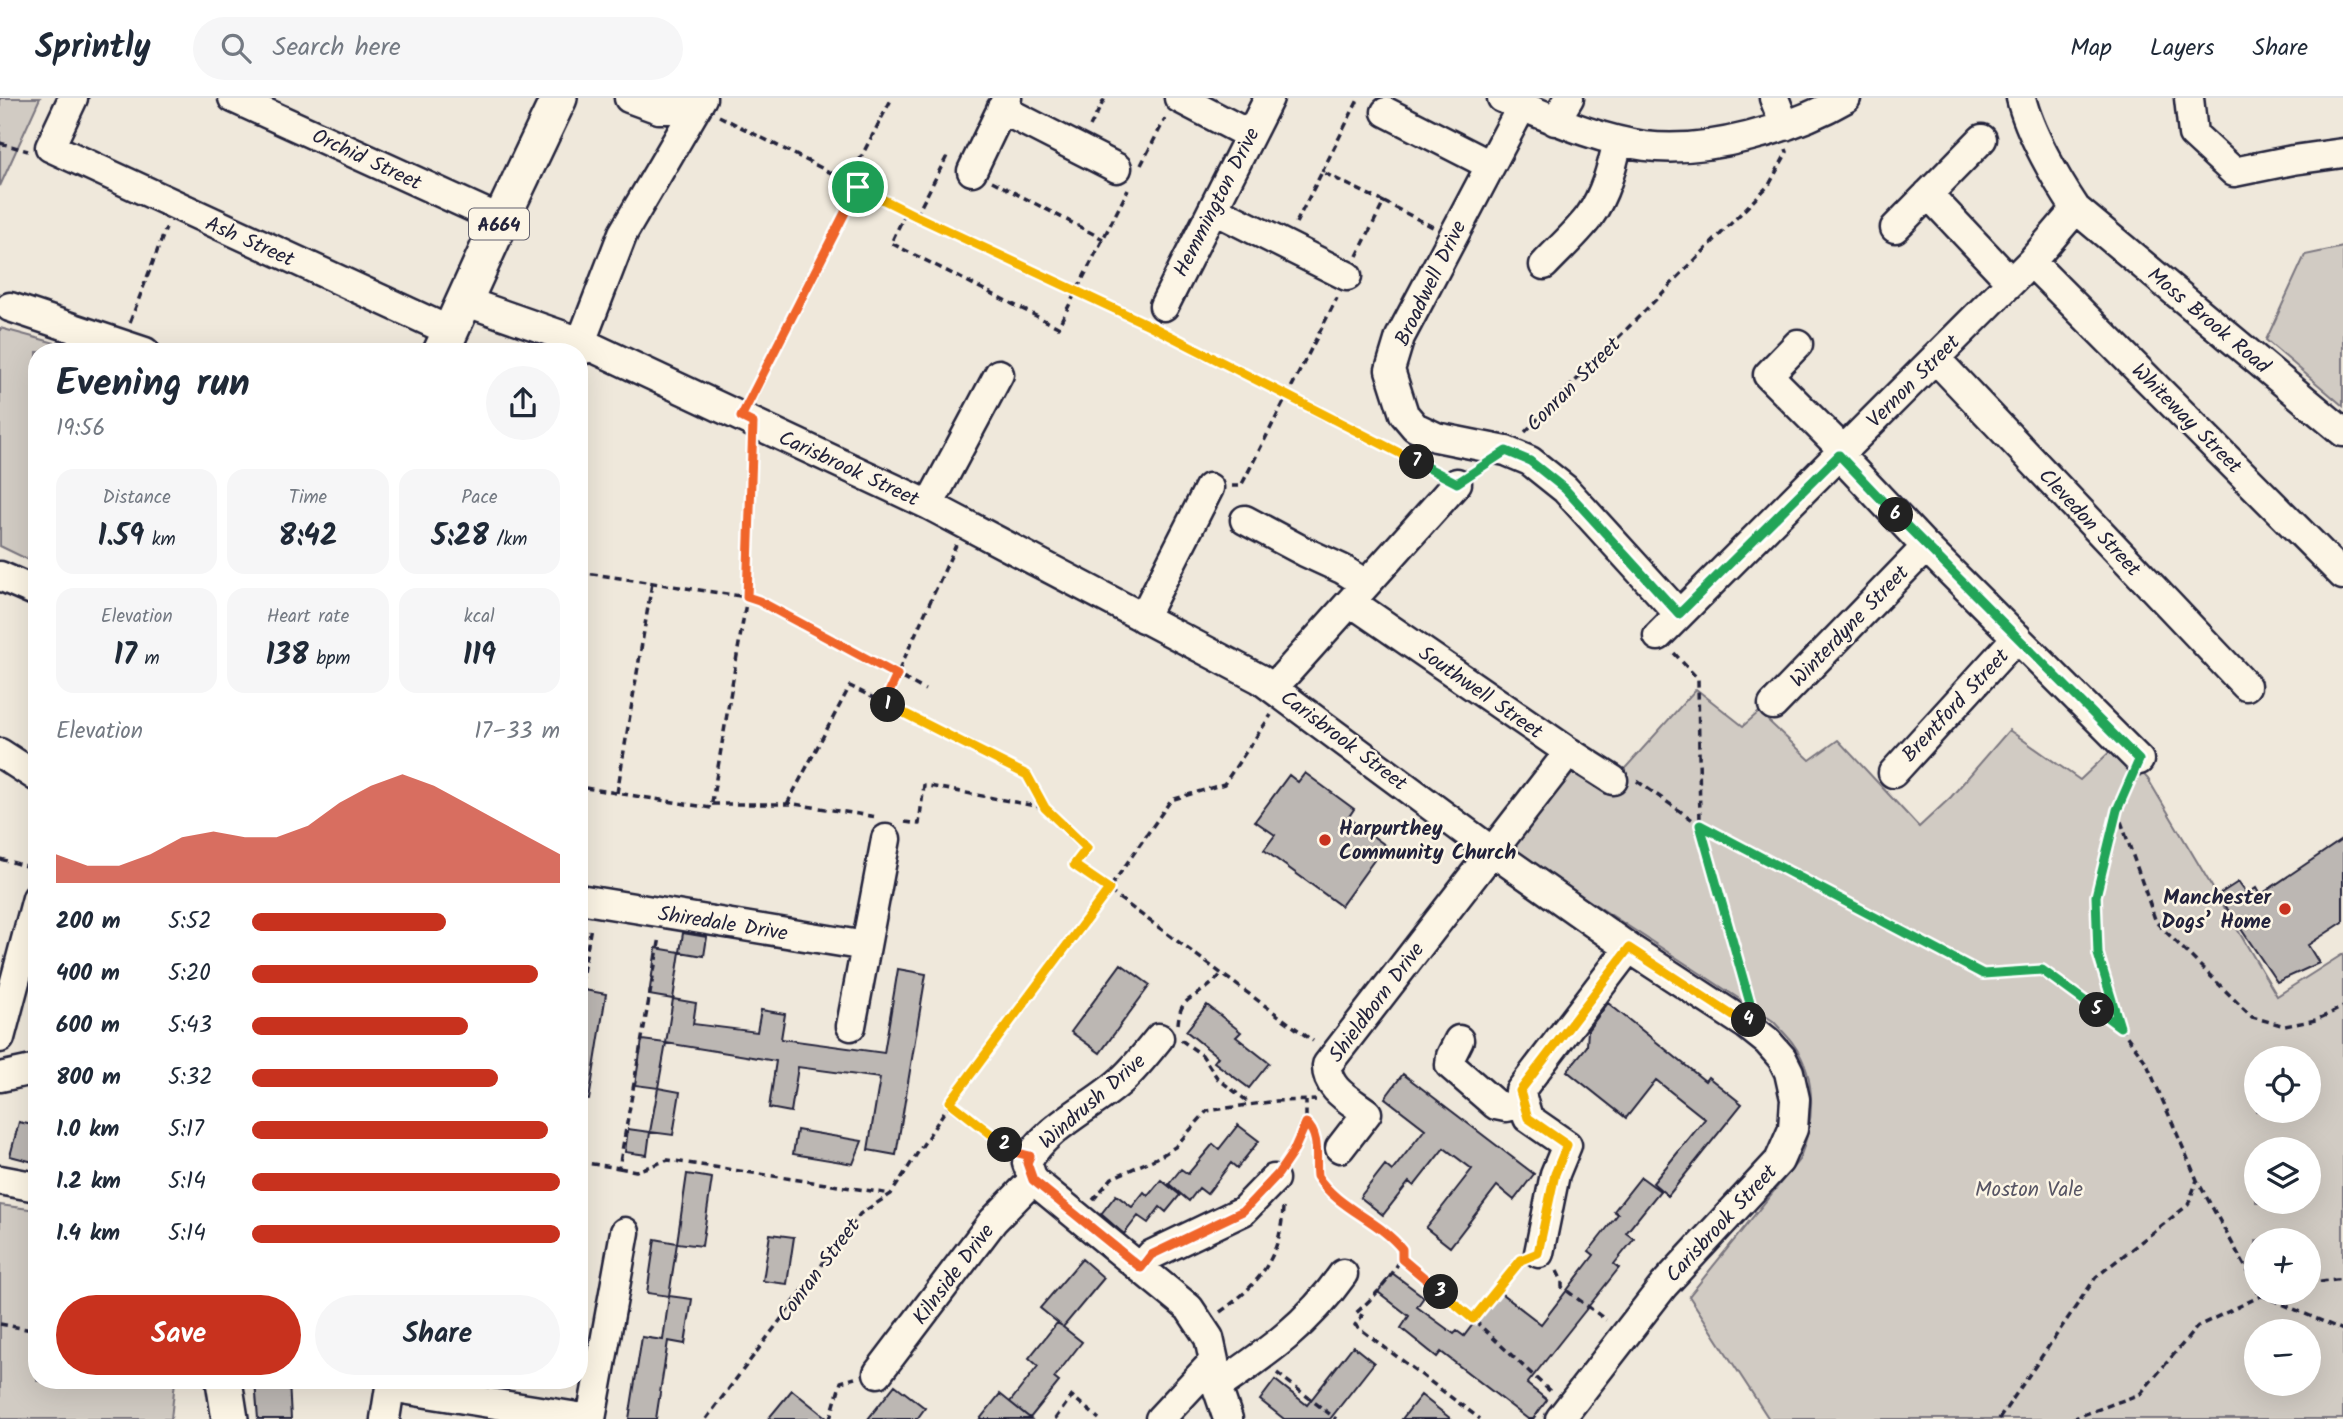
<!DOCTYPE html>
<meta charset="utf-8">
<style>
:root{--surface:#fff;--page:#f6f6f7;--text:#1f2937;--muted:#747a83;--line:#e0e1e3;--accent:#c8321e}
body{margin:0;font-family:Kalam,sans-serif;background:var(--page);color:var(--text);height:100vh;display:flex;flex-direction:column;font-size:26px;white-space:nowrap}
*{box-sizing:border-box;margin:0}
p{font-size:23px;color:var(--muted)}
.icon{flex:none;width:38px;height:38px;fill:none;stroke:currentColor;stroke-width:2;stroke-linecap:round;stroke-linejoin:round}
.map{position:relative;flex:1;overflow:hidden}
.drawer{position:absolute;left:28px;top:245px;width:560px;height:1046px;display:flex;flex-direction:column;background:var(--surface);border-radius:28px;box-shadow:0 7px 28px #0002}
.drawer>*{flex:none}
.fabs{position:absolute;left:2244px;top:948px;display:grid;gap:14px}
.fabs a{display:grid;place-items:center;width:77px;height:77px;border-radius:50%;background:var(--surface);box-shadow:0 7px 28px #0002;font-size:35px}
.pin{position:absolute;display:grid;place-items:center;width:60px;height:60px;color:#fff;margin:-30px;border:4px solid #fff;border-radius:50%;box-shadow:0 2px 7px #0007}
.km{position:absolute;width:35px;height:35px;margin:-18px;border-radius:50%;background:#222;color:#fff;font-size:19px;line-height:35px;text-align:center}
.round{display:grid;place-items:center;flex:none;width:74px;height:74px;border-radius:37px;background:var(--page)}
.head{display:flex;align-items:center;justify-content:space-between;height:119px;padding:0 28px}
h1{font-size:38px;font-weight:700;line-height:52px}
.figures{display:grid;grid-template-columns:repeat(3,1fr);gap:10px;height:119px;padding:7px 28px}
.figures div{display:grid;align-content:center;border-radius:18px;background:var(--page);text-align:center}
.figures b{font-size:30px;font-weight:700}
.figures small{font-size:19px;font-weight:400}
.figures p{font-size:19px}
.chart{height:196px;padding:14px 28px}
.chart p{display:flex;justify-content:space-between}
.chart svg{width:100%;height:126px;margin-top:7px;fill:var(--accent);opacity:.7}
.action{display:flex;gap:14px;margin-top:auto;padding:14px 28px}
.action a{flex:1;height:80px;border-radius:42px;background:var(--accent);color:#fff;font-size:28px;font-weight:700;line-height:80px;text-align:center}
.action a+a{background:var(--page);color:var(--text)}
ul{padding:0 28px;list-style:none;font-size:23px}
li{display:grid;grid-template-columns:112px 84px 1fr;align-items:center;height:52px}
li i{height:18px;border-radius:9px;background:var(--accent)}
header{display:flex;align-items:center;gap:42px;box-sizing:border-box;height:98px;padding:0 35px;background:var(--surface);border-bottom:2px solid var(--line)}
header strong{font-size:33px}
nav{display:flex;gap:38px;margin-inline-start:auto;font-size:24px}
.search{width:490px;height:63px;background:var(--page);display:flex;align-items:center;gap:18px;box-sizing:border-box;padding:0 24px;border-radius:38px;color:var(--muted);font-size:26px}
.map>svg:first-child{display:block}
.green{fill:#d1cbc3;stroke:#7a767f;stroke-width:2;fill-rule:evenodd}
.building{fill:#bcb7b3;stroke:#22223b;stroke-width:2}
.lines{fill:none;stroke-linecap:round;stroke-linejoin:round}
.minor-casing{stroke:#22223b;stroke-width:33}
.major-casing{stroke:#22223b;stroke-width:40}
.path{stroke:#22223b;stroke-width:3.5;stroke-dasharray:7 5;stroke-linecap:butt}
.minor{stroke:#fcf5e5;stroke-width:28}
.major{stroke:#fcf5e5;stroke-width:35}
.split-1-casing{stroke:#fff;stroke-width:14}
.split-2-casing{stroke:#fff;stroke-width:14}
.split-3-casing{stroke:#fff;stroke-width:14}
.split-4-casing{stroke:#fff;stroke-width:14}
.split-5-casing{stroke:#fff;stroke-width:14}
.split-6-casing{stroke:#fff;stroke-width:14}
.split-7-casing{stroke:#fff;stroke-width:14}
.split-8-casing{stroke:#fff;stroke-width:14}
.split-1{stroke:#f0652b;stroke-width:9}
.split-2{stroke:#f5b400;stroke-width:9}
.split-3{stroke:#f0652b;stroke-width:9}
.split-4{stroke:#f5b400;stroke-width:9}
.split-5{stroke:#22a559;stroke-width:9}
.split-6{stroke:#22a559;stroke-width:9}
.split-7{stroke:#22a559;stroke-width:9}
.split-8{stroke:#f5b400;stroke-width:9}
.poi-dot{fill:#c8321e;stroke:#fcf5e5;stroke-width:2.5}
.labels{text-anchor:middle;stroke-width:5;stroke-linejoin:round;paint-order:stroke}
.shield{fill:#fcf5e5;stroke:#63616e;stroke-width:2}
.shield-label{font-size:19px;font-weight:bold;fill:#22223b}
.street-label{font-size:21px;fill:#22223b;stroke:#fcf5e5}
.poi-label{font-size:21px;font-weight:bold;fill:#22223b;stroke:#fcf5e5;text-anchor:start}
.park-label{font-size:21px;fill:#575564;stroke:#fcf5e5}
</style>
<header>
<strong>Sprintly</strong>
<div class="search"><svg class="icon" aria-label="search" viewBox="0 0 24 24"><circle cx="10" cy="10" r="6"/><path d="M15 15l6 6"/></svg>Search here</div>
<nav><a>Map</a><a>Layers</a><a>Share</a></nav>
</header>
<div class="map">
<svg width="2343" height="1321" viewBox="0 0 2343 1321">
<rect width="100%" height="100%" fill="#efe8db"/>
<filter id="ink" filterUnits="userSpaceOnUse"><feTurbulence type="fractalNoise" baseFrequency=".0143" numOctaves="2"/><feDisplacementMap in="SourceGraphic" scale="14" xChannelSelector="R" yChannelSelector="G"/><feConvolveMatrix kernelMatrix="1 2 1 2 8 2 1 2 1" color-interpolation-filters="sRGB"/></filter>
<g filter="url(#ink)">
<path class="green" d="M 0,0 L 40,0 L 0,88 Z
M 2343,149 L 2343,308 L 2266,242 L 2305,157 Z
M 0,230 L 88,254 L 37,254 L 37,466 L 0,448 Z
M 1696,591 L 1743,628 L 1759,614 L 1810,662 L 1838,642 L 1919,729 L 1951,699 L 2009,632 L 2080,682 L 2117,647 L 2148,681 L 2277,898 L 2343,856 L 2343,1321 L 1769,1321 L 1689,1198 L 1799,1062 C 1814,1026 1818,981 1794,947 C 1788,938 1780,931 1773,923 L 1509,750 L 1578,669 L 1602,692 L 1611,686 ZM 2256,961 L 2308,961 L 2308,1013 L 2256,1013 ZM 2256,1052 L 2308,1052 L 2308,1104 L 2256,1104 ZM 2256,1143 L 2308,1143 L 2308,1195 L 2256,1195 ZM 2256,1234 L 2308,1234 L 2308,1286 L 2256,1286 Z
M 0,1107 L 37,1112 L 37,1283 L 175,1283 L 171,1321 L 0,1321 Z"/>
<path class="building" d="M 1305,675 L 1354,711 L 1348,720 L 1385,747 L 1341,808 L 1264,752 L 1275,737 L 1255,723 L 1289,677 L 1298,684 Z
M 2343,741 L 2343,824 L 2308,847 L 2319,865 L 2277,884 L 2218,797 L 2238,784 L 2247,796 L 2256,790 L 2260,797 Z
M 683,835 L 707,839 L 704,858 L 680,854 Z
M 656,850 L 680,854 L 673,901 L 649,897 Z
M 1121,866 L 1150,887 L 1100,955 L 1071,934 Z
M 898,871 L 926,876 L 896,1057 L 868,1052 L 880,980 L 798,969 L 791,1014 L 769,1010 L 776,963 L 666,945 L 673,901 L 696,905 L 693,926 L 757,934 L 761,912 L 785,916 L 781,941 L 884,955 Z
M 579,891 L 606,896 L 589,1002 L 579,1001 Z
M 1608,905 L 1705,983 L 1708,979 L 1742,1006 L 1668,1098 L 1653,1085 L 1705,1021 L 1656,982 L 1626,1020 L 1567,973 L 1587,948 L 1588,932 Z
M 1207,907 L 1241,934 L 1236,939 L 1269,965 L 1249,990 L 1214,964 L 1218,959 L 1186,933 Z
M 642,942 L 666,945 L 658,990 L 635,987 Z
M 1403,976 L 1534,1076 L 1514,1102 L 1497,1088 L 1450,1149 L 1426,1130 L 1472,1071 L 1444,1050 L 1414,1088 L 1409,1084 L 1383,1117 L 1360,1099 L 1385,1067 L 1392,1073 L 1425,1031 L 1385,1000 Z
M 658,990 L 680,994 L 673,1037 L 650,1034 Z
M 19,1024 L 37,1028 L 37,1065 L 10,1058 Z
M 1238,1027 L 1259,1043 L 1237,1070 L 1231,1065 L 1207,1096 L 1199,1090 L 1189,1103 L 1169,1086 L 1181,1071 L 1188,1076 L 1213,1046 L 1219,1051 Z
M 628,1031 L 650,1034 L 647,1057 L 625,1054 Z
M 797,1032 L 862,1043 L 853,1066 L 793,1056 Z
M 687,1076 L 712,1080 L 702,1148 L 677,1145 Z
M 1641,1079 L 1660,1093 L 1626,1135 L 1634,1141 L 1614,1166 L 1619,1170 L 1527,1286 L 1547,1302 L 1533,1321 L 1528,1321 L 1441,1254 L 1437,1259 L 1401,1230 L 1409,1218 L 1378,1194 L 1392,1175 L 1424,1199 L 1417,1209 L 1454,1236 L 1457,1233 L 1464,1238 L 1498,1193 L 1541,1226 L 1594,1157 L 1589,1153 L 1618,1116 L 1614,1113 Z
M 1161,1082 L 1180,1097 L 1166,1114 L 1160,1109 L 1148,1125 L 1138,1118 L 1124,1136 L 1101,1116 L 1116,1097 L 1132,1109 L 1144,1094 L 1148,1098 Z
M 770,1136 L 794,1139 L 787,1186 L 763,1183 Z
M 655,1141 L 677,1145 L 669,1198 L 647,1195 Z
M 1082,1161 L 1104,1180 L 1063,1229 L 1082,1244 L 1054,1280 L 1059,1284 L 1030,1320 L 1010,1304 L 1038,1268 L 1029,1260 L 1057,1225 L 1062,1228 L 1040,1210 Z
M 669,1198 L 692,1201 L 685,1246 L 668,1243 L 656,1321 L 629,1321 L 642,1239 L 663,1242 Z
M 1353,1248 L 1374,1265 L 1330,1321 L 1284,1321 L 1260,1302 L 1275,1282 L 1307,1307 Z
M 255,1283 L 289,1283 L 291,1321 L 258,1321 Z
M 895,1287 L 925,1310 L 917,1321 L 868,1321 Z
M 792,1292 L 828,1321 L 768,1321 Z
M 1000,1296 L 1031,1321 L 980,1321 Z
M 1421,1297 L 1451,1321 L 1402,1321 Z"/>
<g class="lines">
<g class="minor-casing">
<path id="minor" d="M 73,0 L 50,49 L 452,234
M 233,0 L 501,122
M 629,0 L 659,11 L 670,11 L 683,0
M 1179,0 L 1250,37
M 1502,0 C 1549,19 1594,41 1645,48 C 1706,56 1793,31 1846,0
M 1774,0 L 1785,28
M 2189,0 L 2193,36 L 2234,74 L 2293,62 L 2343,55
M 1522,8 L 1400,239 L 1390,272 L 1404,316 L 1415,329 L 1436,339 L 1506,353 L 1530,363 L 1565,391 L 1679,516
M 1001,11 L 1117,70
M 1386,14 L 1490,67
M 1555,23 L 1569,0
M 972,73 L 1007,0
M 1928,96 L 2011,184
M 1213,111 L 1347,178
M 2076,111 L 2343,334
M 1895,130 L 1982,41
M 2031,164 L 2343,477
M 1544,167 C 1559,151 1576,136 1589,119 C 1605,97 1612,69 1618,43
M 464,203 L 581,244 L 929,407 L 1260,581 L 1493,754 L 1629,850 L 1747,927 L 1767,943 L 1782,960 L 1789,974 L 1795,1001 L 1793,1031 L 1779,1063 L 1664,1187 L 1560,1321
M 1164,208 L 1269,0
M 10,209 L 145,254
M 1798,246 L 1768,277 L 1844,353
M 579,254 L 581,244 L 623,135 L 702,0
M 1935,260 L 2246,588
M 1839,357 L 1926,449 L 2139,662
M 929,407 L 999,276
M 1245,422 L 1305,454 L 1342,471 L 1366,486
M 0,478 L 37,494
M 1351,504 L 1569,654 L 1613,682
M 1143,520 L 1209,390
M 1658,538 L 2031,164 L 2076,111 C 2056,81 2029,34 2021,0
M 1274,589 L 1457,385
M 1773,607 L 1926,449
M 0,655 L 37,679
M 1893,675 L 2017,539
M 579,801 L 866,848
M 851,928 L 886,741
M 0,940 L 37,800
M 1159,940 C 1147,955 1136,969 1122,982 C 1094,1008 1043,1030 1027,1065 L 1033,1082 L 1189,1210 L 1209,1240 L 1214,1263 L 1217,1289 L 1228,1321
M 1459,942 L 1451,958 L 1450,967 L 1496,1007 L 1506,1009 L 1524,1006
M 0,979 L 37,971
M 1340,1050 L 1367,1015 C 1350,1002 1326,991 1327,967 L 1569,654
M 0,1082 L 37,1089
M 1539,1155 L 1555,1076 L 1567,1047 L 1528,1020 L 1520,993 L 1629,850
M 1141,1170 L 1151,1157 L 1243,1113 L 1274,1081
M 878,1275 L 993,1123 L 1033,1082
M 390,1289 L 590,1321
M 1217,1289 C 1268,1254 1307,1227 1343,1176
M 385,1321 L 391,1283
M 591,1321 L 625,1134
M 1160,1321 L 1214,1263"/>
</g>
<g class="major-casing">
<path id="major" d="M 441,254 L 501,122 L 559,0
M 224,1283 L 230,1321"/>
</g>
<path class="path" d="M 719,18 L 916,118 L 1146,226
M 0,27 L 0,28
M 1090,29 L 1105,0
M 0,45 L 28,53
M 1141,67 L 1165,21
M 1322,74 L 1359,0
M 992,83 L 1103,141
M 848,84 L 892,0
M 906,114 L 891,145 L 1058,229 L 1128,92
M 916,118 L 946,60 L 951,62
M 1296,125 L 1322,74 L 1384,104
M 1357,158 L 1384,104 L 1433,129
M 130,224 L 166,130
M 1163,234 L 1436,374
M 752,299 L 858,89
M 1525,334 L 1769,87 L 1787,54 L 1786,51
M 752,351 L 747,499 L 759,503 L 925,592
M 1232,388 L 1241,388 L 1337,200
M 579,474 L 747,499 L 711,710 L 579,689
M 1674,555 L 1698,581 L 1700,727 L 1748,899
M 884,605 L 956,447
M 1637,683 L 1700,727 L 1983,876 L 2042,872 L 2120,929 L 2146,964 L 2197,1082 L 2256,1188
M 617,695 L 652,485
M 712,706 L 794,706 L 877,719
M 787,706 L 850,588 L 1027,677 L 1045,710
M 2117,712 L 2156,824 L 2252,919 L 2285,928 L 2316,922 L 2343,909
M 905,724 L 919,726 L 924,687 L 1046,710 L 1087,750 L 1074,767 L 1313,943
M 0,761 L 37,771
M 579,898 L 591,828
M 1178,926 C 1180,903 1187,903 1205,891 C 1211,887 1217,881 1222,875
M 2119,927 C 2112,905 2100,876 2097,854 C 2092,796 2107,736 2130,684
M 1181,942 L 1202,957 L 1218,981 L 1251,1006
M 950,1005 L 1009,1050
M 1306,1025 L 1311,1030 L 1315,1044
M 1316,1059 L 1317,1078 L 1328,1092 L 1386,1135 L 1402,1151 C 1402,1171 1371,1202 1356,1215 L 1362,1218 L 1355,1227 L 1480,1321
M 1287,1063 L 1306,1025 L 1306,1003
M 579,1064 L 619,1070 L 660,839
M 619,1070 L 636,1073 L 668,1062 L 891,1096
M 1093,1102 L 1112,1080 L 1159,1059 L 1175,1049 L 1207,1013 L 1276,1003 L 1316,1002
M 1401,1161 L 1474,1222 L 1552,1295
M 1557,1173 L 1562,1183 L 1562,1189 L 1606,1222
M 2308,1186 L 2343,1181
M 2261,1197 L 2343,1232
M 1220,1214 C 1260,1186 1281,1158 1283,1109
M 1473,1221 L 1518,1165
M 0,1226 L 37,1233
M 1277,1275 L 1336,1321
M 706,1321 L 860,1116 L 891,1096 L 950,1005 L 1109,791 L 1171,702 L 1224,686 L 1271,617
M 830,1321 L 841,1284 L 855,1280
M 1055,1321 L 1072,1298 L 1099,1321
M 1999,1321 L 2096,1179 L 2188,1107 L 2197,1082
M 2072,1321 L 2140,1296 L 2198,1228 L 2267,1195"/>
<use href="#minor" class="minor"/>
<use href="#major" class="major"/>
</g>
</g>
<g class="lines" filter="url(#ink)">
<g class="split-1-casing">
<path id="split-1" d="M 858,89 L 741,319 L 753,325 L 747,499 L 759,503 L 897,577 L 884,605 L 888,607"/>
</g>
<g class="split-2-casing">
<path id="split-2" d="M 888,607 L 1027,677 L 1045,710 L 1087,750 L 1074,767 L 1109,791 L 950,1004 L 1005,1047"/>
</g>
<g class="split-3-casing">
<path id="split-3" d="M 1005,1047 L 1014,1054 L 1030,1058 L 1027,1065 L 1033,1082 L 1141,1170 L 1151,1157 L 1243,1113 L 1278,1076 L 1293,1054 L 1306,1025 C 1321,1038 1315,1061 1317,1078 C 1337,1110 1379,1122 1402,1151 L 1402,1161 L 1441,1194"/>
</g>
<g class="split-4-casing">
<path id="split-4" d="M 1441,1194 L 1473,1221 L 1521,1162 L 1538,1155 L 1555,1076 L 1567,1047 L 1528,1020 L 1520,993 L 1629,850 L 1747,927 L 1749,922"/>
</g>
<g class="split-5-casing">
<path id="split-5" d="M 1749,922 L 1753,916 L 1700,727 L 1983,876 L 2042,872 L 2097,912"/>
</g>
<g class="split-6-casing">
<path id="split-6" d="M 1896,417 L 2139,662 L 2117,712 L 2096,798 L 2098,856 L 2120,929 L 2097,912"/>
</g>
<g class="split-7-casing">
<path id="split-7" d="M 1417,364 L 1457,385 L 1506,353 L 1530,363 L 1565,391 L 1679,516 L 1839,357 L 1896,417"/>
</g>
<g class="split-8-casing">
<path id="split-8" d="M 858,89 L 916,118 L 1151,228 L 1417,364"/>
</g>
<use href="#split-1" class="split-1"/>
<use href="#split-2" class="split-2"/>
<use href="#split-3" class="split-3"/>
<use href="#split-4" class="split-4"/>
<use href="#split-5" class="split-5"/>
<use href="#split-6" class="split-6"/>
<use href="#split-7" class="split-7"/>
<use href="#split-8" class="split-8"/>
</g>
<g class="poi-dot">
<circle cx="1325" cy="742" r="7"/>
<circle cx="2285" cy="811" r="7"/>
</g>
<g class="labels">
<rect class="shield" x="469" y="110.5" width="60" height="31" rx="5"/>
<g class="shield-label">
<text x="499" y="133">A664</text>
</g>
<g class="street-label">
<text transform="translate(367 61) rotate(25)" y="7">Orchid Street</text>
<text transform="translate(1216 104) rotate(-63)" y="7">Hemmington Drive</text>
<text transform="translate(250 143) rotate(24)" y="7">Ash Street</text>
<text transform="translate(1430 185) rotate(-64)" y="7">Broadwell Drive</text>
<text transform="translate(2209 222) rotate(40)" y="7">Moss Brook Road</text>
<text transform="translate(1913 283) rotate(-45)" y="7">Vernon Street</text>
<text transform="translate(1573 286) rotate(-45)" y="7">Conran Street</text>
<text transform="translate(2187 320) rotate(45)" y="7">Whiteway Street</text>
<text transform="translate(849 370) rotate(25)" y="7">Carisbrook Street</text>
<text transform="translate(2090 424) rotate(47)" y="7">Clevedon Street</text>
<text transform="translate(1849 528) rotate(-46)" y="7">Winterdyne Street</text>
<text transform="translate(1481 594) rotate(35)" y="7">Southwell Street</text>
<text transform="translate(1955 607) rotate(-47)" y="7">Brentford Street</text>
<text transform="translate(1344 642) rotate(37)" y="7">Carisbrook Street</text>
<text transform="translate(723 825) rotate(9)" y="7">Shiredale Drive</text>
<text transform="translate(1376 904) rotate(-53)" y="7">Shieldborn Drive</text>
<text transform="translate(1092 1003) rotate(-41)" y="7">Windrush Drive</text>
<text transform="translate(1721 1125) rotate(-47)" y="7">Carisbrook Street</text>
<text transform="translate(818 1172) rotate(-53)" y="7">Conran Street</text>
<text transform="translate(953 1176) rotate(-53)" y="7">Kilnside Drive</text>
</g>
<g class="poi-label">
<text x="1339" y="737">Harpurthey<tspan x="1339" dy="24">Community Church</tspan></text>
<text x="2271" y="806" text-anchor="end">Manchester<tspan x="2271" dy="24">Dogs’ Home</tspan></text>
</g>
<g class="park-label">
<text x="2029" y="1098">Moston Vale</text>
</g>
</g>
</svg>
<div class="fabs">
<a><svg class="icon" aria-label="locate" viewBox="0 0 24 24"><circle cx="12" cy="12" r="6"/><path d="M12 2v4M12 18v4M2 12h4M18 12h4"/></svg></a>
<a><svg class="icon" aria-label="layers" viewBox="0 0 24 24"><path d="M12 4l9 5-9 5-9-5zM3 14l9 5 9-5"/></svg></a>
<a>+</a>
<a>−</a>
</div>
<div class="pin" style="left:858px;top:89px;background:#1e9e55"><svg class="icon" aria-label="arrive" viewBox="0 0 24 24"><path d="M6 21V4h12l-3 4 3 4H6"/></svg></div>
<b class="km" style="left:888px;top:607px">1</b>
<b class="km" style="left:1005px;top:1047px">2</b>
<b class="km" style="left:1441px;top:1194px">3</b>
<b class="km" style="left:1749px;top:922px">4</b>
<b class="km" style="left:2097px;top:912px">5</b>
<b class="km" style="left:1896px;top:417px">6</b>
<b class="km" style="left:1417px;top:364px">7</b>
<section class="drawer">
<div class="head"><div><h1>Evening run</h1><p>19:56</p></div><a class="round"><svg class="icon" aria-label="share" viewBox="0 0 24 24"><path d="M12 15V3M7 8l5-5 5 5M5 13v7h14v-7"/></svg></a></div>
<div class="figures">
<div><p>Distance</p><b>1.59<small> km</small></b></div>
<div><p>Time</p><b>8:42</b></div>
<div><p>Pace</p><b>5:28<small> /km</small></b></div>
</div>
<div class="figures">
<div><p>Elevation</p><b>17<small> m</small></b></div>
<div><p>Heart rate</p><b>138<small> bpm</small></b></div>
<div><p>kcal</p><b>119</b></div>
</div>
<div class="chart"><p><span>Elevation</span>17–33 m</p>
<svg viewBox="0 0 160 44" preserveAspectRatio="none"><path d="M0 44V34L10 38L20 38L30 34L40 28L50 26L60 28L70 28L80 24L90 16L100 10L110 6L120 10L130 16L140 22L150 28L160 34V44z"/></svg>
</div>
<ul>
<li><b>200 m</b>5:52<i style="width:63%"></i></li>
<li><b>400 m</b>5:20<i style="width:93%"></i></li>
<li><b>600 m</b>5:43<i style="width:70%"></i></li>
<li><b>800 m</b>5:32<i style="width:80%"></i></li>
<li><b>1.0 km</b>5:17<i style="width:96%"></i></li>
<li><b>1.2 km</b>5:14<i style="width:100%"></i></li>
<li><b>1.4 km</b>5:14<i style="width:100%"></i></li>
</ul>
<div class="action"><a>Save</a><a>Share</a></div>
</section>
</div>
